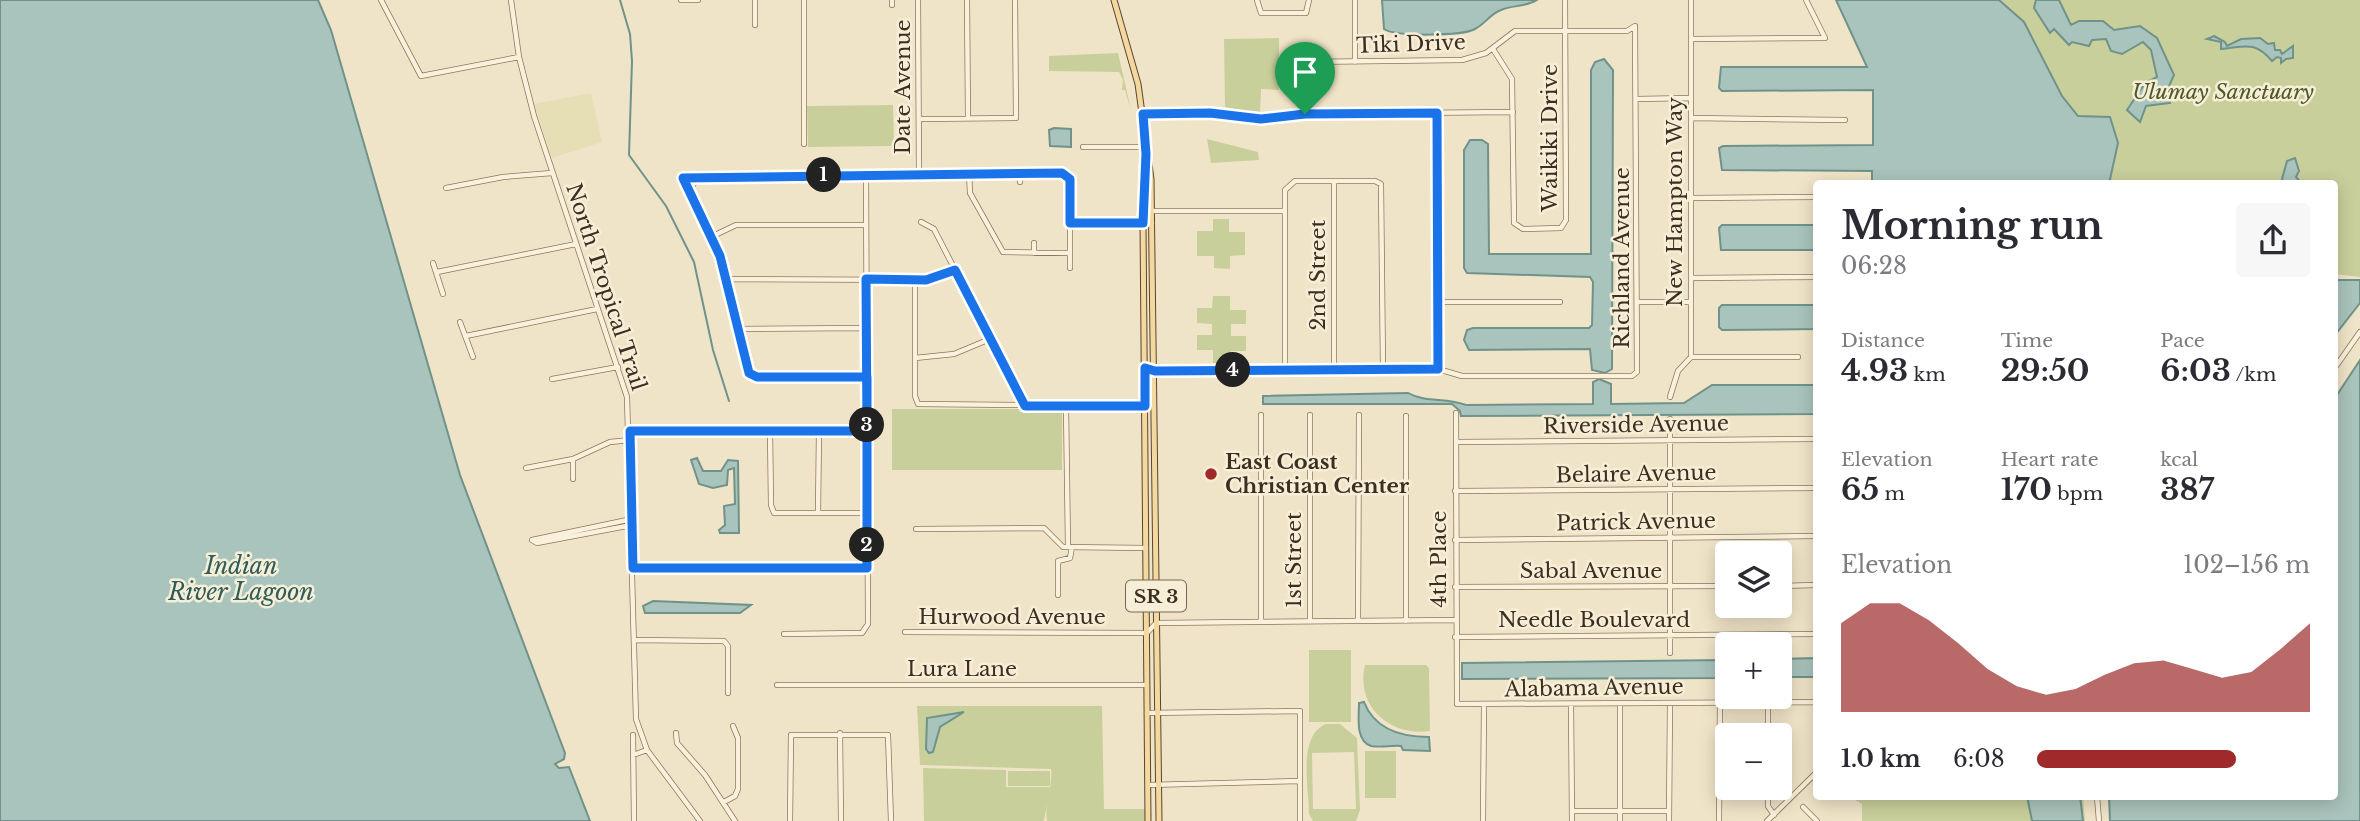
<!DOCTYPE html>
<meta charset="utf-8">
<style>
:root{--surface:#fff;--page:#f7f7f7;--text:#2b2b33;--muted:#7c7c81;--accent:#9e2a2b}
body{margin:0;font-family:"Libre Baskerville",serif;background:var(--page);color:var(--text);height:100vh;display:flex;flex-direction:column;font-size:26px;white-space:nowrap}
*{box-sizing:border-box;margin:0}
p{font-size:23px;color:var(--muted)}
.icon{flex:none;width:38px;height:38px;fill:none;stroke:currentColor;stroke-width:2;stroke-linecap:round;stroke-linejoin:round}
.map{position:relative;flex:1;overflow:hidden}
.sheet{position:absolute;left:1813px;top:180px;width:525px;height:620px;display:flex;flex-direction:column;background:var(--surface);border-radius:7px;box-shadow:0 4px 18px #0003}
.sheet>*{flex:none}
.tools{position:absolute;left:1715px;top:541px;display:grid;gap:14px}
.tools a{display:grid;place-items:center;width:77px;height:77px;border-radius:7px;background:var(--surface);box-shadow:0 4px 18px #0003;font-size:35px}
.pin{position:absolute;display:grid;place-items:center;width:60px;height:60px;color:#fff;margin:-72px -30px;border-radius:50% 50% 50% 0;rotate:-45deg;box-shadow:0 0 7px #0007}
.pin .icon{rotate:45deg}
.km{position:absolute;width:35px;height:35px;margin:-18px;border-radius:50%;background:#222;color:#fff;font-size:19px;line-height:35px;text-align:center}
.round{display:grid;place-items:center;flex:none;width:74px;height:74px;border-radius:7px;background:var(--page)}
.headline{display:flex;align-items:center;justify-content:space-between;height:119px;padding:0 28px}
h1{font-size:38px;font-weight:700;line-height:52px}
.metrics{display:grid;grid-template-columns:repeat(3,1fr);gap:10px;height:119px;padding:7px 28px}
.metrics div{display:grid;align-content:center}
.metrics b{font-size:30px;font-weight:700}
.metrics small{font-size:19px;font-weight:400}
.metrics p{font-size:19px}
.chart{height:196px;padding:14px 28px}
.chart p{display:flex;justify-content:space-between}
.chart svg{width:100%;height:126px;margin-top:7px;fill:var(--accent);opacity:.7}
ul{padding:0 28px;list-style:none;font-size:23px}
li{display:grid;grid-template-columns:112px 84px 1fr;align-items:center;height:52px}
li i{height:18px;border-radius:9px;background:var(--accent)}
.map>svg:first-child{display:block}
.farmland{fill:#e6deb5}
.green{fill:#c9cf9b;fill-rule:evenodd}
.water{fill:#a9c4bc;stroke:#6f938a;stroke-width:2}
.lines{fill:none;stroke-linecap:round;stroke-linejoin:round}
.stream{stroke:#6f938a;stroke-width:2}
.minor-casing{stroke:#8d765c;stroke-width:6}
.major-casing{stroke:#5b4430;stroke-width:7}
.minor{stroke:#faf1dc;stroke-width:4.5}
.major{stroke:#f3d9a0;stroke-width:5}
.route-casing{stroke:#fff;stroke-width:14}
.route{stroke:#1a73e8;stroke-width:9}
.poi-dot{fill:#9e2a2b;stroke:#f7eed8;stroke-width:2.5}
.labels{text-anchor:middle;stroke-width:5;stroke-linejoin:round;paint-order:stroke}
.shield{fill:#f7eed8;stroke:#756857;stroke-width:2}
.shield-label{font-size:19px;font-weight:bold;fill:#3d2e20}
.street-label{font-size:21px;fill:#3d2e20;stroke:#f7eed8}
.park-label{font-size:21px;font-style:italic;fill:#4d5a26;stroke:#f7eed8}
.poi-label{font-size:21px;font-weight:bold;fill:#3d2e20;stroke:#f7eed8;text-anchor:start}
.water-label{font-size:23px;font-style:italic;fill:#2f5d5a;stroke:#f7eed8}
</style>
<div class="map">
<svg width="2360" height="821" viewBox="0 0 2360 821">
<rect width="100%" height="100%" fill="#f0e4c8"/>
<path class="farmland" d="M 591,93 L 602,142 L 552,158 L 534,104 Z"/>
<path class="green" d="M 1999,0 L 2360,0 L 2360,277 L 2335,274 L 2334,184 L 2109,184 L 2078,116 L 2062,96 L 2024,22 Z
M 1279,38 L 1279,90 L 1261,89 L 1260,114 L 1225,107 L 1224,39 Z
M 1118,53 L 1131,110 L 1125,90 L 1122,90 L 1123,80 L 1119,72 L 1049,71 L 1049,56 Z
M 893,105 L 894,146 L 808,147 L 807,106 Z
M 1207,139 L 1258,152 L 1259,160 L 1211,163 Z
M 1213,219 L 1229,219 L 1229,232 L 1245,232 L 1245,255 L 1230,256 L 1230,269 L 1214,268 L 1214,256 L 1197,256 L 1197,231 L 1213,231 Z
M 1213,296 L 1230,296 L 1230,310 L 1246,310 L 1246,324 L 1231,324 L 1231,336 L 1246,336 L 1246,351 L 1231,351 L 1230,363 L 1213,363 L 1213,350 L 1197,350 L 1197,335 L 1212,335 L 1212,324 L 1197,323 L 1197,308 L 1212,308 Z
M 892,409 L 1062,409 L 1062,470 L 892,470 Z
M 1309,650 L 1351,650 L 1351,722 L 1309,722 Z
M 1365,665 L 1426,665 L 1429,668 L 1430,731 C 1391,737 1355,707 1365,665 Z
M 917,706 L 1102,706 L 1104,809 L 1148,809 L 1148,821 L 1047,821 C 1044,803 1053,787 1051,769 L 920,765 Z
M 1326,724 L 1340,724 L 1357,738 L 1360,810 L 1356,821 L 1313,821 L 1309,814 C 1309,788 1297,736 1326,724 ZM 1354,752 L 1356,809 L 1313,809 L 1312,753 Z
M 1365,751 L 1396,751 L 1396,798 L 1365,798 Z
M 923,768 L 1006,770 L 1006,787 L 1050,787 L 1044,821 L 924,821 Z
M 1008,771 L 1050,771 L 1050,786 L 1008,786 Z
M 1848,796 L 2083,796 L 2085,821 L 1862,821 L 1862,804 Z"/>
<path class="water" d="M 0,0 L 318,0 L 331,30 L 460,475 L 565,753 L 564,759 L 555,764 L 559,768 L 569,767 L 590,821 L 0,821 Z
M 1382,0 L 1537,0 C 1526,7 1513,5 1501,10 C 1490,14 1485,24 1475,29 C 1462,36 1395,37 1384,29 Z
M 1836,0 L 1999,0 L 2024,22 L 2062,96 L 2078,116 L 2110,117 L 2118,143 L 2109,184 L 1872,184 L 1872,171 L 1722,170 L 1719,148 L 1723,146 L 1873,145 L 1873,90 L 1722,91 L 1719,88 L 1721,67 L 1867,67 Z
M 2036,0 L 2059,0 L 2071,25 L 2079,21 L 2103,21 L 2114,30 L 2140,26 L 2157,38 L 2174,75 L 2166,93 L 2170,103 L 2146,106 L 2140,122 L 2127,110 L 2145,83 L 2157,77 L 2151,50 L 2143,42 L 2122,54 L 2111,51 L 2106,39 L 2092,40 L 2089,46 L 2072,42 L 2069,45 L 2054,29 L 2050,33 L 2034,8 Z
M 2214,36 L 2225,42 L 2227,46 L 2241,39 L 2260,38 L 2268,44 L 2274,43 L 2275,50 L 2280,50 L 2282,54 L 2293,46 L 2293,58 L 2286,59 L 2281,63 L 2281,58 L 2277,57 L 2272,61 C 2254,40 2244,47 2221,49 L 2221,42 L 2207,39 Z
M 1604,59 L 1613,70 L 1612,369 L 1605,373 L 1592,370 L 1590,349 L 1469,350 L 1464,340 L 1467,330 L 1473,328 L 1589,328 L 1592,325 L 1593,282 L 1590,277 L 1467,273 L 1464,268 L 1464,150 L 1470,140 L 1482,140 L 1488,144 L 1489,254 L 1591,254 L 1591,70 L 1595,62 Z
M 1054,128 L 1071,129 L 1071,147 L 1050,146 L 1049,130 Z
M 2295,158 L 2299,171 L 2296,177 L 2302,184 L 2286,184 L 2282,179 L 2287,161 Z
M 1722,225 L 1816,225 L 1816,250 L 1721,250 L 1719,228 Z
M 2335,280 L 2360,280 L 2360,303 L 2335,335 Z
M 1722,305 L 1816,305 L 1816,329 L 1722,330 L 1719,327 L 1719,308 Z
M 2360,360 L 2360,821 L 2110,821 L 2109,796 L 2334,796 L 2335,398 Z
M 1599,379 L 1611,384 L 1611,404 L 1684,403 L 1712,385 L 1816,385 L 1816,414 L 1461,416 L 1460,411 L 1452,404 L 1263,404 L 1263,396 L 1408,393 C 1426,403 1446,397 1466,405 L 1593,404 L 1593,382 Z
M 697,458 L 703,471 L 721,471 L 728,460 L 738,461 L 739,533 L 720,533 L 719,530 L 725,525 L 724,506 L 735,504 L 734,468 L 728,470 L 727,485 L 713,488 L 699,484 L 691,460 Z
M 653,601 L 751,605 L 740,613 L 645,613 L 643,606 Z
M 1816,658 L 1816,677 L 1780,677 L 1780,659 Z
M 1727,660 L 1727,678 L 1462,679 L 1462,663 Z
M 1364,702 C 1375,730 1402,737 1429,737 L 1430,751 L 1403,750 L 1401,746 C 1392,745 1380,748 1371,746 C 1355,741 1359,716 1359,703 Z
M 964,712 L 940,727 L 933,752 L 929,753 L 926,749 L 927,718 Z
M 2027,796 L 2080,796 L 2083,821 L 2032,821 Z"/>
<g class="lines">
<path class="stream" d="M 620,0 L 630,34 L 632,61 L 629,155 L 666,206 L 694,262 L 713,350 L 729,401"/>
<g class="minor-casing">
<path id="minor" d="M 381,0 L 421,76 L 519,57
M 511,0 L 519,57 L 534,116 L 627,397 L 636,719 L 647,750 L 700,821
M 681,0 L 698,0
M 755,0 L 755,25
M 804,0 L 804,144
M 918,0 L 919,173
M 967,0 L 968,118
M 1257,0 L 1261,13 L 1306,13 L 1309,0
M 1355,0 L 1355,62
M 892,5 L 892,0
M 1692,39 L 1825,38 L 1806,0
M 1304,49 L 1305,114
M 1493,49 L 1512,79 L 1514,223 L 1523,229 L 1561,228 L 1566,220 L 1565,0
M 1637,99 L 1691,98
M 1437,112 L 1438,369
M 1143,114 L 1210,112 L 1261,119 L 1305,114 L 1513,112
M 1691,118 L 1845,120
M 919,119 L 1016,118 L 1015,0
M 1083,147 L 1146,147
M 969,173 L 970,193 L 1003,252 L 1070,253
M 1020,173 L 1020,182
M 1334,181 L 1334,369
M 446,188 L 503,177 L 552,173
M 689,192 L 682,179 L 696,177
M 1692,198 L 1816,197
M 1143,211 L 1285,211
M 921,222 L 934,229 L 1025,406
M 1070,223 L 1152,223
M 713,236 L 736,225 L 866,225
M 1034,243 L 1034,253
M 433,263 L 443,294
M 437,272 L 576,244
M 1692,278 L 1816,277
M 727,279 L 926,280 L 955,269
M 915,280 L 915,396 L 918,404 L 1145,406
M 1437,302 L 1560,302
M 1638,302 L 1691,302
M 460,322 L 473,357
M 738,329 L 866,328
M 466,336 L 597,309
M 1691,357 L 1798,357
M 915,358 L 954,354 L 990,339
M 1145,368 L 1155,371 L 1438,369 L 1462,376 L 1632,376 L 1637,372 L 1635,26 L 1627,31 L 1515,31 L 1486,53 L 1462,60 L 1305,62
M 1285,369 L 1285,190 L 1295,181 L 1375,181 L 1381,184 L 1383,369
M 2334,369 L 2360,332
M 867,377 L 757,377 L 749,373 L 720,256 L 689,193 L 697,177 L 1065,173 L 1070,179 L 1070,268
M 552,379 L 618,367
M 1670,397 L 1678,371 L 1691,357 L 1691,0
M 1066,406 L 1068,547
M 1456,413 L 1457,704 L 1816,702
M 1406,416 L 1406,621
M 1670,419 L 1670,653
M 630,431 L 867,431
M 770,431 L 771,505 L 774,513 L 868,513
M 1456,442 L 1816,439
M 573,460 L 573,479
M 526,468 L 573,459 L 610,442 L 631,440
M 1455,491 L 1816,488
M 818,513 L 819,431
M 632,525 L 537,543 L 532,540 L 632,519
M 916,529 L 1044,528 L 1063,547 L 1146,548
M 1455,540 L 1816,536
M 633,568 L 867,568
M 1780,586 L 1816,585
M 1455,587 L 1727,586
M 1058,595 L 1058,561 L 1070,558 L 1072,547
M 1261,621 L 1261,415
M 1310,621 L 1310,415
M 1358,621 L 1359,415
M 905,632 L 1147,633 L 1156,623 L 1455,620
M 784,634 L 862,633 L 868,624 L 866,173
M 1455,637 L 1816,634
M 634,640 L 724,641 L 728,646 L 728,693
M 777,685 L 1147,685
M 1816,702 L 1816,759
M 1571,704 L 1572,821
M 1147,713 L 1300,711 L 1300,821
M 676,733 L 677,743 L 705,775 L 735,821
M 840,733 L 841,821
M 633,735 L 634,821
M 1768,735 L 1768,702
M 633,755 L 647,750
M 1148,785 L 1300,781
M 1768,788 L 1768,806 L 1774,815
M 2097,796 L 2099,821
M 724,802 L 735,796 L 738,789 L 738,738 L 733,726
M 1803,807 L 1817,821
M 1572,811 L 1669,811
M 790,821 L 791,735 L 888,735 L 891,821
M 1483,821 L 1484,705
M 1620,821 L 1620,704
M 1669,821 L 1670,703
M 1719,821 L 1720,703
M 1767,821 L 1816,773"/>
</g>
<g class="major-casing">
<path id="major" d="M 1114,0 L 1138,84 L 1151,179 L 1159,821
M 1146,161 L 1143,223 L 1148,821"/>
</g>
<use href="#minor" class="minor"/>
<use href="#major" class="major"/>
</g>
<g class="lines">
<g class="route-casing">
<path id="route" d="M 1305,114 L 1261,119 L 1210,113 L 1143,114 L 1146,154 L 1143,223 L 1070,223 L 1070,179 L 1062,173 L 683,178 L 720,256 L 749,373 L 757,377 L 867,377 L 867,568 L 633,568 L 630,431 L 867,431 L 866,279 L 926,280 L 955,270 L 1025,406 L 1145,406 L 1145,368 L 1155,371 L 1438,369 L 1437,113 L 1305,114"/>
</g>
<use href="#route" class="route"/>
</g>
<circle class="poi-dot" cx="1211" cy="474" r="7"/>
<g class="labels">
<rect class="shield" x="1126" y="580.5" width="60" height="31" rx="5"/>
<g class="shield-label">
<text x="1156" y="603">SR 3</text>
</g>
<g class="street-label">
<text transform="translate(1411 44) rotate(-2)" y="7">Tiki Drive</text>
<text transform="translate(903 87) rotate(-90)" y="7">Date Avenue</text>
<text transform="translate(1550 138) rotate(-90)" y="7">Waikiki Drive</text>
<text transform="translate(1675 202) rotate(-90)" y="7">New Hampton Way</text>
<text transform="translate(1622 258) rotate(-90)" y="7">Richland Avenue</text>
<text transform="translate(1318 275) rotate(-90)" y="7">2nd Street</text>
<text transform="translate(606 287) rotate(72)" y="7">North Tropical Trail</text>
<text transform="translate(1636 425) rotate(-1)" y="7">Riverside Avenue</text>
<text transform="translate(1636 474) rotate(-1)" y="7">Belaire Avenue</text>
<text transform="translate(1636 522) rotate(-1)" y="7">Patrick Avenue</text>
<text transform="translate(1439 559) rotate(-90)" y="7">4th Place</text>
<text transform="translate(1294 560) rotate(-90)" y="7">1st Street</text>
<text x="1591" y="578">Sabal Avenue</text>
<text x="1012" y="624">Hurwood Avenue</text>
<text x="1594" y="627">Needle Boulevard</text>
<text x="962" y="676">Lura Lane</text>
<text transform="translate(1594 688) rotate(-1)" y="7">Alabama Avenue</text>
</g>
<g class="park-label">
<text x="2223" y="99">Ulumay Sanctuary</text>
</g>
<g class="poi-label">
<text x="1225" y="469">East Coast<tspan x="1225" dy="24">Christian Center</tspan></text>
</g>
<g class="water-label">
<text x="241" y="574">Indian<tspan x="241" dy="26">River Lagoon</tspan></text>
</g>
</g>
</svg>
<div class="tools">
<a><svg class="icon" aria-label="layers" viewBox="0 0 24 24"><path d="M12 4l9 5-9 5-9-5zM3 14l9 5 9-5"/></svg></a>
<a>+</a>
<a>−</a>
</div>
<div class="pin" style="left:1305px;top:114px;background:#1e9e55"><svg class="icon" aria-label="arrive" viewBox="0 0 24 24"><path d="M6 21V4h12l-3 4 3 4H6"/></svg></div>
<b class="km" style="left:824px;top:175px">1</b>
<b class="km" style="left:867px;top:545px">2</b>
<b class="km" style="left:867px;top:425px">3</b>
<b class="km" style="left:1233px;top:370px">4</b>
<section class="sheet">
<div class="headline"><div><h1>Morning run</h1><p>06:28</p></div><a class="round"><svg class="icon" aria-label="share" viewBox="0 0 24 24"><path d="M12 15V3M7 8l5-5 5 5M5 13v7h14v-7"/></svg></a></div>
<div class="metrics">
<div><p>Distance</p><b>4.93<small> km</small></b></div>
<div><p>Time</p><b>29:50</b></div>
<div><p>Pace</p><b>6:03<small> /km</small></b></div>
</div>
<div class="metrics">
<div><p>Elevation</p><b>65<small> m</small></b></div>
<div><p>Heart rate</p><b>170<small> bpm</small></b></div>
<div><p>kcal</p><b>387</b></div>
</div>
<div class="chart"><p><span>Elevation</span>102–156 m</p>
<svg viewBox="0 0 160 44" preserveAspectRatio="none"><path d="M0 44V13L10 6L20 6L30 12L40 20L50 29L60 35L70 38L80 36L90 31L100 27L110 26L120 29L130 32L140 30L150 22L160 13V44z"/></svg>
</div>
<ul>
<li><b>1.0 km</b>6:08<i style="width:73%"></i></li>
</ul>
</section>
</div>
